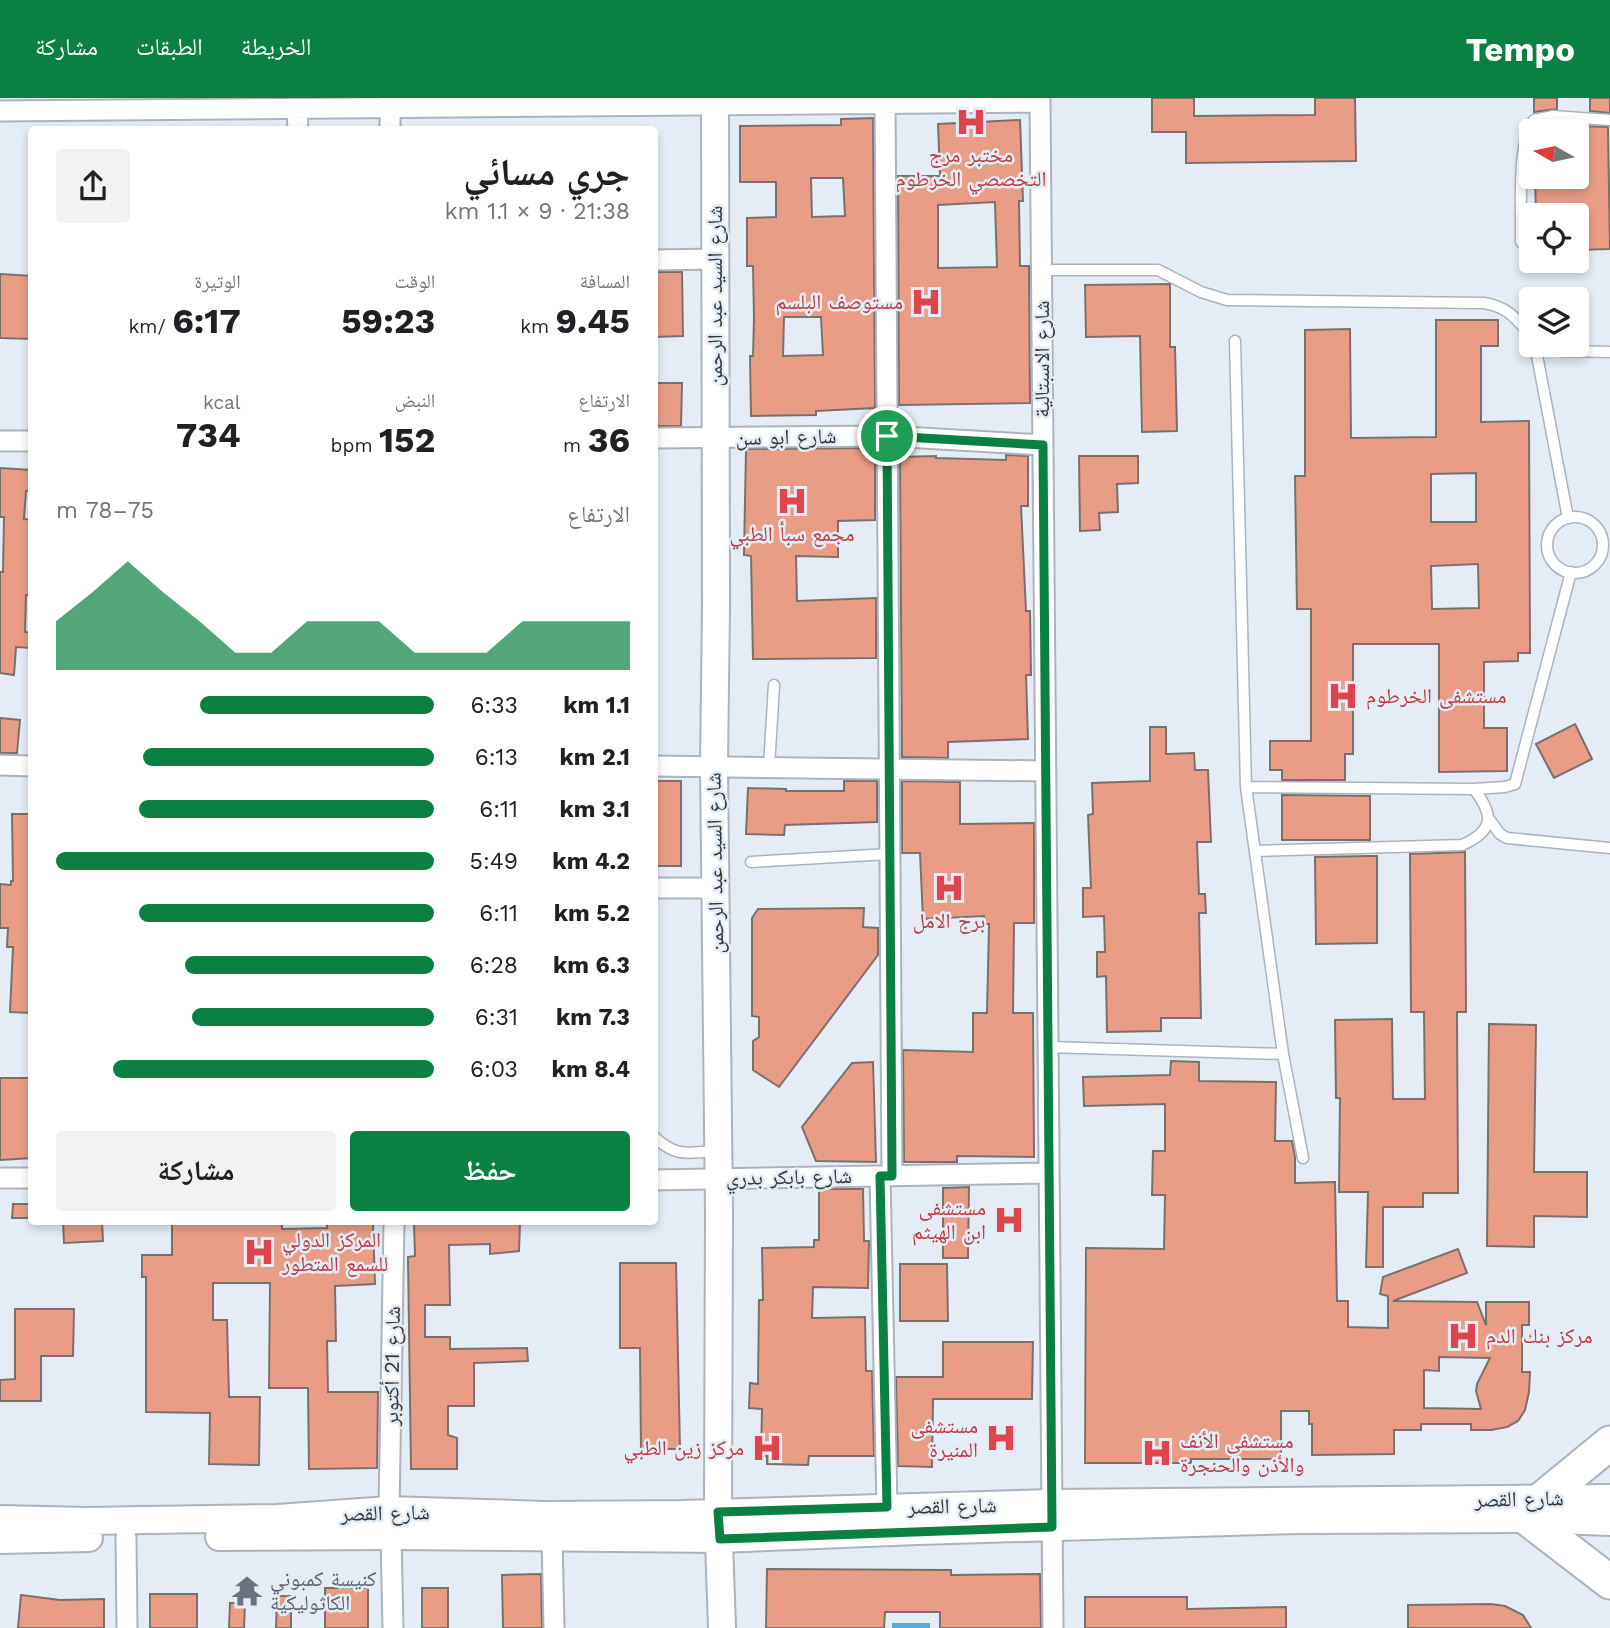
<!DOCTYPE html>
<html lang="ar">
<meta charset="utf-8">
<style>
:root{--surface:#fff;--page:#f2f2f2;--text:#202124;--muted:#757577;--accent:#0b8043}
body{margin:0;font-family:"Work Sans","Noto Naskh Arabic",sans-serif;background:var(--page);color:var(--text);direction:rtl;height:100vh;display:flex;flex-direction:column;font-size:26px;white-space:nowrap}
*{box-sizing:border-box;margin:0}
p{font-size:23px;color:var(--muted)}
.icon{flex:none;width:38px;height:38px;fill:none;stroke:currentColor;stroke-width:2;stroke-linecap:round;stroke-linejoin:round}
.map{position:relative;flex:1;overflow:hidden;direction:ltr}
.side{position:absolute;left:28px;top:28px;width:630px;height:1099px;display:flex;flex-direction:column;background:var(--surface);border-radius:7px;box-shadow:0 4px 10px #0003;direction:rtl}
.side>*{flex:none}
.needle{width:46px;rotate:279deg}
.buttons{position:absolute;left:1519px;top:21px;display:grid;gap:14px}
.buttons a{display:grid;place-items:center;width:70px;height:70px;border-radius:7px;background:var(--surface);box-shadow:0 4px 10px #0003;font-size:35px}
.pin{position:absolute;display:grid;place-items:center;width:60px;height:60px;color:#fff;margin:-30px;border:4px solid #fff;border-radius:50%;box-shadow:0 2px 7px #0007}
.round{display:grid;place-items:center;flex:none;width:74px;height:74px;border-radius:7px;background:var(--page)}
.overview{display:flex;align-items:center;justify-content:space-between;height:119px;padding:0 28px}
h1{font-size:38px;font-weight:700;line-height:52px}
.stats{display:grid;grid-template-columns:repeat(3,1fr);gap:10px;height:119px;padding:7px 28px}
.stats div{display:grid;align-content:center}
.stats b{font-size:35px;font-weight:700}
.stats small{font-size:19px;font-weight:400}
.stats p{font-size:19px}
.chart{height:196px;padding:14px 28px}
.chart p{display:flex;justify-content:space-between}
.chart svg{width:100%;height:126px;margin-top:7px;fill:var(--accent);opacity:.7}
.cta{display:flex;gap:14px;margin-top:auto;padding:14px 28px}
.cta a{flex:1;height:80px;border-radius:7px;background:var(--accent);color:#fff;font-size:28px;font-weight:700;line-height:80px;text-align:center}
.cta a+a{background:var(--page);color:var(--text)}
ul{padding:0 28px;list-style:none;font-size:23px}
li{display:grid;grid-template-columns:112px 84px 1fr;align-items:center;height:52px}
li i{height:18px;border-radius:9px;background:var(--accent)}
header{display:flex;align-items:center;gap:42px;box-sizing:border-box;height:98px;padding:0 35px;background:var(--accent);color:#fff}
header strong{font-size:33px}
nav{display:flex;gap:38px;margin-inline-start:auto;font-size:24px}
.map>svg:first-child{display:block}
.water{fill:#55aecf}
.building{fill:#e99d86;stroke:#7b706c;stroke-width:2;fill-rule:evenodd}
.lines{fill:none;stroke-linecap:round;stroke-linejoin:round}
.lane-casing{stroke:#abb3bc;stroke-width:13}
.street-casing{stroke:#abb3bc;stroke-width:23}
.secondary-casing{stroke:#abb3bc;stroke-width:30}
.highway-casing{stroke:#abb3bc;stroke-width:37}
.lane{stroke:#fff;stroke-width:10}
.street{stroke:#fff;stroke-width:19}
.secondary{stroke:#fff;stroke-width:26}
.highway{stroke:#fff;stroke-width:33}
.route-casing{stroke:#fff;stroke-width:14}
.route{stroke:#0b8043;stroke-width:9}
.labels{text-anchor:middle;stroke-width:5;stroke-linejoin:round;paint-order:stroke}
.health-label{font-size:21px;fill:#be3a42;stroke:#e4edf6;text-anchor:end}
.street-label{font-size:21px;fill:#35383b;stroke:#e4edf6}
.worship-label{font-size:21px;fill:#5b616d;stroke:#e4edf6;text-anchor:start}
</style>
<header>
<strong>Tempo</strong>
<nav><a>الخريطة</a><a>الطبقات</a><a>مشاركة</a></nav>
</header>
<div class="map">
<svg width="1610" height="1530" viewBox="0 0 1610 1530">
<rect width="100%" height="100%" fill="#e4edf6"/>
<path class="water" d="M 892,1525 L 930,1525 L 930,1530 L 892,1530 Z"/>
<path class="building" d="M 1152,0 L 1194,0 L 1194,18 L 1315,17 L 1315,0 L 1355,0 L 1356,63 L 1186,65 L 1186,34 L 1152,34 Z
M 1534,0 L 1557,0 L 1557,11 L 1534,14 Z
M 1590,0 L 1610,0 L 1610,15 L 1590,13 Z
M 873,20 L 875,310 L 816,313 L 816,317 L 751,318 L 750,258 L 753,258 L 754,220 L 753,168 L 747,168 L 747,120 L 776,119 L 776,84 L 740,84 L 740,28 L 841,27 L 841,21 ZM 811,80 L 843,80 L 845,118 L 812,119 ZM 784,219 L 821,219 L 823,257 L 783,258 Z
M 1020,22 L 1023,103 L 1019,103 L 1020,168 L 1029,168 L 1030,305 L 899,307 L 898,78 L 940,78 L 938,26 ZM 995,104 L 997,169 L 938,170 L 938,107 Z
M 1554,25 L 1558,26 L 1558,33 L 1537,33 L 1539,29 Z
M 1577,28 L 1608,29 L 1610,151 L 1577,152 L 1577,117 L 1536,117 L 1535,79 L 1577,79 Z
M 654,174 L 682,174 L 683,238 L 654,239 Z
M 0,176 L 32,178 L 32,241 L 0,240 Z
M 1170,186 L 1170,249 L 1175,249 L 1177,333 L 1142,334 L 1140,238 L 1086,239 L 1085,187 Z
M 1436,222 L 1498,222 L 1498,248 L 1481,248 L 1481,324 L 1529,323 L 1530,555 L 1518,555 L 1518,563 L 1484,564 L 1484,630 L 1507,630 L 1507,673 L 1439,674 L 1439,546 L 1353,546 L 1353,656 L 1345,656 L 1345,682 L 1282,682 L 1282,672 L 1270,672 L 1270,643 L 1311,643 L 1311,511 L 1297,511 L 1295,378 L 1305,378 L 1305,232 L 1350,231 L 1351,340 L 1436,339 ZM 1476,375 L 1476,424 L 1431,424 L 1431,376 ZM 1478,466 L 1479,510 L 1432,511 L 1431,468 Z
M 654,285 L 682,285 L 681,328 L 654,328 Z
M 875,350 L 875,422 L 838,423 L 838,459 L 796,458 L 797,503 L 876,500 L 876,560 L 753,561 L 751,458 L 744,457 L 746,351 Z
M 1006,357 L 1028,358 L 1028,408 L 1021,408 L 1026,513 L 1030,513 L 1031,577 L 1026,577 L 1028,641 L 948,644 L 948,660 L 902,659 L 900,359 L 936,358 L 936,360 L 1006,362 Z
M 1079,358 L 1138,358 L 1138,385 L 1117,386 L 1118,414 L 1099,415 L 1100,432 L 1080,433 Z
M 0,370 L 32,372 L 32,393 L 26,393 L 24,421 L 32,422 L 32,498 L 26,497 L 25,534 L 32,535 L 32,550 L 16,549 L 14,577 L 0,575 L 0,474 L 3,474 L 4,419 L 0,419 Z
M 0,620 L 20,622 L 17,655 L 0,655 Z
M 1575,626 L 1592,661 L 1554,680 L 1536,646 Z
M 1150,629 L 1166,629 L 1166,656 L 1194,655 L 1195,672 L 1208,672 L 1211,744 L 1197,744 L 1199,796 L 1205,796 L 1206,815 L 1199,815 L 1201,920 L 1161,920 L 1161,933 L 1107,934 L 1106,878 L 1097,879 L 1097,854 L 1105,854 L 1104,818 L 1083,819 L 1083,790 L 1091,790 L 1088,717 L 1093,716 L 1092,685 L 1150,683 Z
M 654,683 L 681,683 L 681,768 L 654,768 Z
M 844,683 L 877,683 L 877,724 L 785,727 L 784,737 L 746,736 L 748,690 L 786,691 L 786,693 L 844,693 Z
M 902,683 L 960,684 L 960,726 L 1034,725 L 1034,825 L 1014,825 L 1013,915 L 1033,915 L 1034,1059 L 957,1058 L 957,1064 L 904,1064 L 903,952 L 973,954 L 973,915 L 987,915 L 989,826 L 984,826 L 984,818 L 923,821 L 920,755 L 902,755 Z
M 1282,697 L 1370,698 L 1370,742 L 1282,742 Z
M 12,716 L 32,716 L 32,915 L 10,914 L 13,849 L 7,849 L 8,830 L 0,830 L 0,786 L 11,787 L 11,783 L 13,783 Z
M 1465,754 L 1466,914 L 1457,914 L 1458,1095 L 1423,1095 L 1423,1109 L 1383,1109 L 1383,1169 L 1366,1169 L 1368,1094 L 1339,1094 L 1340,1000 L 1336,1000 L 1335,922 L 1392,921 L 1393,1001 L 1425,1001 L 1424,914 L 1411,914 L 1410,756 Z
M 1370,758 L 1377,758 L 1377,845 L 1316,846 L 1315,759 Z
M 864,810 L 863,829 L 878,830 L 878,857 L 779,989 L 753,972 L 753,943 L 759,939 L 759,919 L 752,918 L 752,820 L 758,811 Z
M 1489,926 L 1536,927 L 1534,1074 L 1587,1074 L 1587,1119 L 1534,1118 L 1534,1149 L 1487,1148 Z
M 1171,963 L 1199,964 L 1199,983 L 1276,984 L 1275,1043 L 1292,1043 L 1295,1059 L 1295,1085 L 1335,1084 L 1337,1203 L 1348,1203 L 1348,1229 L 1388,1230 L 1388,1198 L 1380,1196 L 1383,1179 L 1458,1151 L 1467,1175 L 1393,1203 L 1477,1204 L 1486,1227 L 1486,1204 L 1529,1204 L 1529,1227 L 1522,1227 L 1522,1274 L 1530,1274 L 1529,1294 L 1525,1312 L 1518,1323 L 1507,1329 L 1491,1332 L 1471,1332 L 1471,1326 L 1421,1326 L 1421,1332 L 1394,1332 L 1394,1356 L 1312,1357 L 1312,1326 L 1309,1326 L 1309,1313 L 1281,1313 L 1281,1361 L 1191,1361 L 1191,1365 L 1085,1365 L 1086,1150 L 1164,1151 L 1165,1097 L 1152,1097 L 1153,1053 L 1165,1053 L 1165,1006 L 1084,1008 L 1083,979 L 1170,977 ZM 1439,1259 L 1490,1260 L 1477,1286 L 1476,1293 L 1481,1311 L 1424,1310 L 1424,1272 L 1439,1273 Z
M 873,964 L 876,1064 L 816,1063 L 802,1029 L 852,965 Z
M 0,980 L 32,980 L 32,1060 L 0,1062 Z
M 969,1089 L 968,1160 L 943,1160 L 943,1090 Z
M 819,1091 L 863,1091 L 864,1143 L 869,1143 L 868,1190 L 813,1189 L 812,1220 L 865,1219 L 866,1273 L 872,1273 L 874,1358 L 809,1358 L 808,1367 L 767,1366 L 767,1358 L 761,1358 L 762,1311 L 749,1310 L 750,1285 L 758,1286 L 759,1202 L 763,1202 L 762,1150 L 814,1149 L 814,1142 L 819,1142 Z
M 13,1106 L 32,1106 L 32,1120 L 12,1120 Z
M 63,1124 L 102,1124 L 103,1143 L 64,1145 Z
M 172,1124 L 282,1124 L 282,1131 L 327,1130 L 327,1124 L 373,1124 L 375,1186 L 335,1188 L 336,1243 L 327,1243 L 328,1294 L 378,1294 L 377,1370 L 309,1371 L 308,1290 L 269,1290 L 270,1185 L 213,1185 L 213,1222 L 227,1222 L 229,1299 L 260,1299 L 259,1367 L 209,1366 L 210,1315 L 146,1314 L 146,1179 L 142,1179 L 142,1157 L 172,1157 Z
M 414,1124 L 520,1124 L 519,1153 L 490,1156 L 490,1146 L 449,1147 L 450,1207 L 425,1207 L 425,1239 L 450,1239 L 450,1251 L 527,1250 L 528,1263 L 474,1265 L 474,1308 L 448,1308 L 448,1337 L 457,1340 L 457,1371 L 411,1371 L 408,1159 L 415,1158 Z
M 620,1165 L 676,1165 L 680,1351 L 641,1351 L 640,1250 L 620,1250 Z
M 900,1166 L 947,1166 L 948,1223 L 900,1223 Z
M 15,1211 L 74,1211 L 73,1258 L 41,1258 L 41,1303 L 0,1303 L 0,1282 L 15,1281 Z
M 943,1244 L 1033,1244 L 1032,1301 L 933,1301 L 932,1369 L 898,1368 L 896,1279 L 943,1279 Z
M 767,1471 L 951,1472 L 951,1477 L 1040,1476 L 1041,1530 L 940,1530 L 940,1514 L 885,1514 L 884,1530 L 766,1530 Z
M 541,1476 L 542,1530 L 503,1530 L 502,1477 Z
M 325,1490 L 368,1490 L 368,1530 L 325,1530 Z
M 422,1490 L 448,1490 L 448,1530 L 422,1530 Z
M 150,1496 L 197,1496 L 197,1530 L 150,1530 Z
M 21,1497 L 60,1502 L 104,1501 L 104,1530 L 18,1530 Z
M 277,1498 L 291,1498 L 291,1530 L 276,1530 Z
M 1085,1499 L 1187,1499 L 1187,1511 L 1286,1509 L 1286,1530 L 1085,1530 Z
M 230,1505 L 245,1505 L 244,1530 L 229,1530 Z
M 1491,1506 L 1505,1508 L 1523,1517 L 1531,1530 L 1408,1530 L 1408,1507 Z"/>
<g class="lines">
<g class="lane-casing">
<path id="lane" d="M 1521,144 C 1522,111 1516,47 1534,22 L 1553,18 L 1610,22
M 1042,172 L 1158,172 L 1201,194 L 1227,202 L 1484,205 C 1508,209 1516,220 1531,238
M 1535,247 L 1568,420
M 1544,247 L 1561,253 L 1610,254
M1547 447a28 28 0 1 1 56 0a28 28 0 1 1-56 0Z
M 769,669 L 774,587
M 1246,689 L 1474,691 L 1505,689 L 1515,686 L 1571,474
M 1489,721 L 1500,736 L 1507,740 L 1610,750
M 1255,753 L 1462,747 C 1496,732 1493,716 1474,691
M 751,764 L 889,756
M 1048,949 L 1283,956 L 1246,689 L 1235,243
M 1283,956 L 1303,1060
M 654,1039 C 679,1061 687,1054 718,1053"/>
</g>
<g class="street-casing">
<path id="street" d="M 390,0 L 390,32
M 885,0 L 892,1078
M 1040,0 L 1053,1530
M 297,11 L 298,32
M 0,13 L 1040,4
M 654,162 L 715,161
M 654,340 L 887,338 L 1043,347
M 0,343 L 32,343
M 0,667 L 32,668
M 654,668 L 1046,673
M 654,790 L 715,790
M 880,1078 L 887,1409
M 0,1080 L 32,1080
M 654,1082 L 1049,1075
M 389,1412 L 394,1124
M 391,1438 L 393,1530
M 126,1439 L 127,1530
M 552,1439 L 554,1530"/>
</g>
<g class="secondary-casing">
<path id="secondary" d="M 715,0 L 716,508 L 714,668 L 719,1115 L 718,1414 L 722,1530
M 0,1421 L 86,1423 L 278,1420 L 389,1412 L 545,1417 L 681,1416 L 1052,1405 L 1610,1400
M 219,1439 L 391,1438 L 720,1441 L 917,1433 L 1299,1422 L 1528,1421 L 1610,1424
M 0,1442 L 89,1440"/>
</g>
<g class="highway-casing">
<path id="highway" d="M 1543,1400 L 1610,1345
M 1528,1421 L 1610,1484"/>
</g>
<use href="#lane" class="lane"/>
<use href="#street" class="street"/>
<use href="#secondary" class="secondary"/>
<use href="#highway" class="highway"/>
</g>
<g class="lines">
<g class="route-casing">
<path id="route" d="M 887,338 L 1043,347 L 1052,1429 L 720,1441 L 718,1414 L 887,1409 L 880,1078 L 892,1078 Z"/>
</g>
<use href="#route" class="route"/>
</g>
<defs>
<g id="hospital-bare" transform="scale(2.415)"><path d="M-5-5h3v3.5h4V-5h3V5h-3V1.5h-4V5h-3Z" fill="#e0444e" stroke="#e4edf6" stroke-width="2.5" paint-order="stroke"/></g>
<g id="temple-bare" transform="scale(2.415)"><path d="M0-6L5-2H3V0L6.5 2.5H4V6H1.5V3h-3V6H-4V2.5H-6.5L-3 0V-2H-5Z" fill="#6b7280" stroke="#e4edf6" stroke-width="2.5" paint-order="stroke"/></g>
</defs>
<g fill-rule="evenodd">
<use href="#hospital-bare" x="971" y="24"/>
<use href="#hospital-bare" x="926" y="204"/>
<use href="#hospital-bare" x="792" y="403"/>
<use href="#hospital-bare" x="1343" y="598"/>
<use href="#hospital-bare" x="949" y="790"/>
<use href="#hospital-bare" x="1009" y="1122"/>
<use href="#hospital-bare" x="259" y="1154"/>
<use href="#hospital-bare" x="1463" y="1238"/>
<use href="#hospital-bare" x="1001" y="1340"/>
<use href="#hospital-bare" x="767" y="1350"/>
<use href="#hospital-bare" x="1157" y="1355"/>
<use href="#temple-bare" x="247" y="1493"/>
</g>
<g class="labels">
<g class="health-label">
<text x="971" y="64" text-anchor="middle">مختبر مرج<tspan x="971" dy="24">التخصصي الخرطوم</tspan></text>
<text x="903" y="211">مستوصف البلسم</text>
<text x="792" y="443" text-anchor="middle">مجمع سبأ الطبي</text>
<text x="1366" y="605" text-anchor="start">مستشفى الخرطوم</text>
<text x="949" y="830" text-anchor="middle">برج الامل</text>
<text x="986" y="1117">مستشفى<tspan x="986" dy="24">ابن الهيثم</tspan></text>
<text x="282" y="1149" text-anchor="start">المركز الدولي<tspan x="282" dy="24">للسمع المتطور</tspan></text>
<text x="1486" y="1245" text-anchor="start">مركز بنك الدم</text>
<text x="978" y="1335">مستشفى<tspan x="978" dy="24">المنيرة</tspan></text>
<text x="1180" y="1350" text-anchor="start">مستشفى الأنف<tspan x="1180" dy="24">والأذن والحنجرة</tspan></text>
<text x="744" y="1357">مركز زين الطبي</text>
</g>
<g class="street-label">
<text transform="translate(715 198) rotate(-90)" y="7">شارع السيد عبد الرحمن</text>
<text transform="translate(1042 261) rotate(-90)" y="7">شارع الاسبتالية</text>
<text transform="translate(786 339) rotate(-1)" y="7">شارع ابو سن</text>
<text transform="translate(715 765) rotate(-91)" y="7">شارع السيد عبد الرحمن</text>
<text transform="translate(789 1079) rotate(-1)" y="7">شارع بابكر بدري</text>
<text transform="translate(392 1268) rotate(-89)" y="7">شارع 21 أكتوبر</text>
<text transform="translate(1519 1401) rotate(-1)" y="7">شارع القصر</text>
<text transform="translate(952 1408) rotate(-1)" y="7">شارع القصر</text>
<text transform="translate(385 1415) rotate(-1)" y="7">شارع القصر</text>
</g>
<g class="worship-label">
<text x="270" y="1488">كنيسة كمبوني<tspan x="270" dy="24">الكاثوليكية</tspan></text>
</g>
</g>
</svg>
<div class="buttons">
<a><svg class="needle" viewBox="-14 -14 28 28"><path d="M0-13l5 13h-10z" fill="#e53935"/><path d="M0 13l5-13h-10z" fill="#757577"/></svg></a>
<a><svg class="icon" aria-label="locate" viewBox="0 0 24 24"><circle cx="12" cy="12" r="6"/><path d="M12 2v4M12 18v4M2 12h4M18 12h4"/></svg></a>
<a><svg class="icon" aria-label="layers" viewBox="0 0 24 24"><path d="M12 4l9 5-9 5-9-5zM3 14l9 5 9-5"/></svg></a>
</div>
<div class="pin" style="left:887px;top:338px;background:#1e9e55"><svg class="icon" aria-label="arrive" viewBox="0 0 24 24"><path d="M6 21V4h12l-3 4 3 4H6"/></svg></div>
<section class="side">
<div class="overview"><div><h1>جري مسائي</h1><p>21:38 · 9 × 1.1 km</p></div><a class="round"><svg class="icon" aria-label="share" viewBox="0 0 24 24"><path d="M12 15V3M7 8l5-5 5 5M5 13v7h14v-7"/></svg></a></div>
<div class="stats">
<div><p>المسافة</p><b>9.45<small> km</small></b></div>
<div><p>الوقت</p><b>59:23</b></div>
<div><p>الوتيرة</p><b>6:17<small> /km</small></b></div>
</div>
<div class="stats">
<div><p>الارتفاع</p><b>36<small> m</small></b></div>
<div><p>النبض</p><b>152<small> bpm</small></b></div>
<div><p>kcal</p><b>734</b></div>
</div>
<div class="chart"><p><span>الارتفاع</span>75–78 m</p>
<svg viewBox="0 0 160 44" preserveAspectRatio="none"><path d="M0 44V27L10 17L20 6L30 17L40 27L50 38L60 38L70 27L80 27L90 27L100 38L110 38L120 38L130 27L140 27L150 27L160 27V44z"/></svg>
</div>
<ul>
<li><b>1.1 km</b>6:33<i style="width:62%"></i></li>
<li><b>2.1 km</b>6:13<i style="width:77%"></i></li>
<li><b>3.1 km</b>6:11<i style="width:78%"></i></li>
<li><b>4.2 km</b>5:49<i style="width:100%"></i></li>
<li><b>5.2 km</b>6:11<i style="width:78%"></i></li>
<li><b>6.3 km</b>6:28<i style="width:66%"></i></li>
<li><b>7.3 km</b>6:31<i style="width:64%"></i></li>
<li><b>8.4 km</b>6:03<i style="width:85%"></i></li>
</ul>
<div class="cta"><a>حفظ</a><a>مشاركة</a></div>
</section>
</div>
